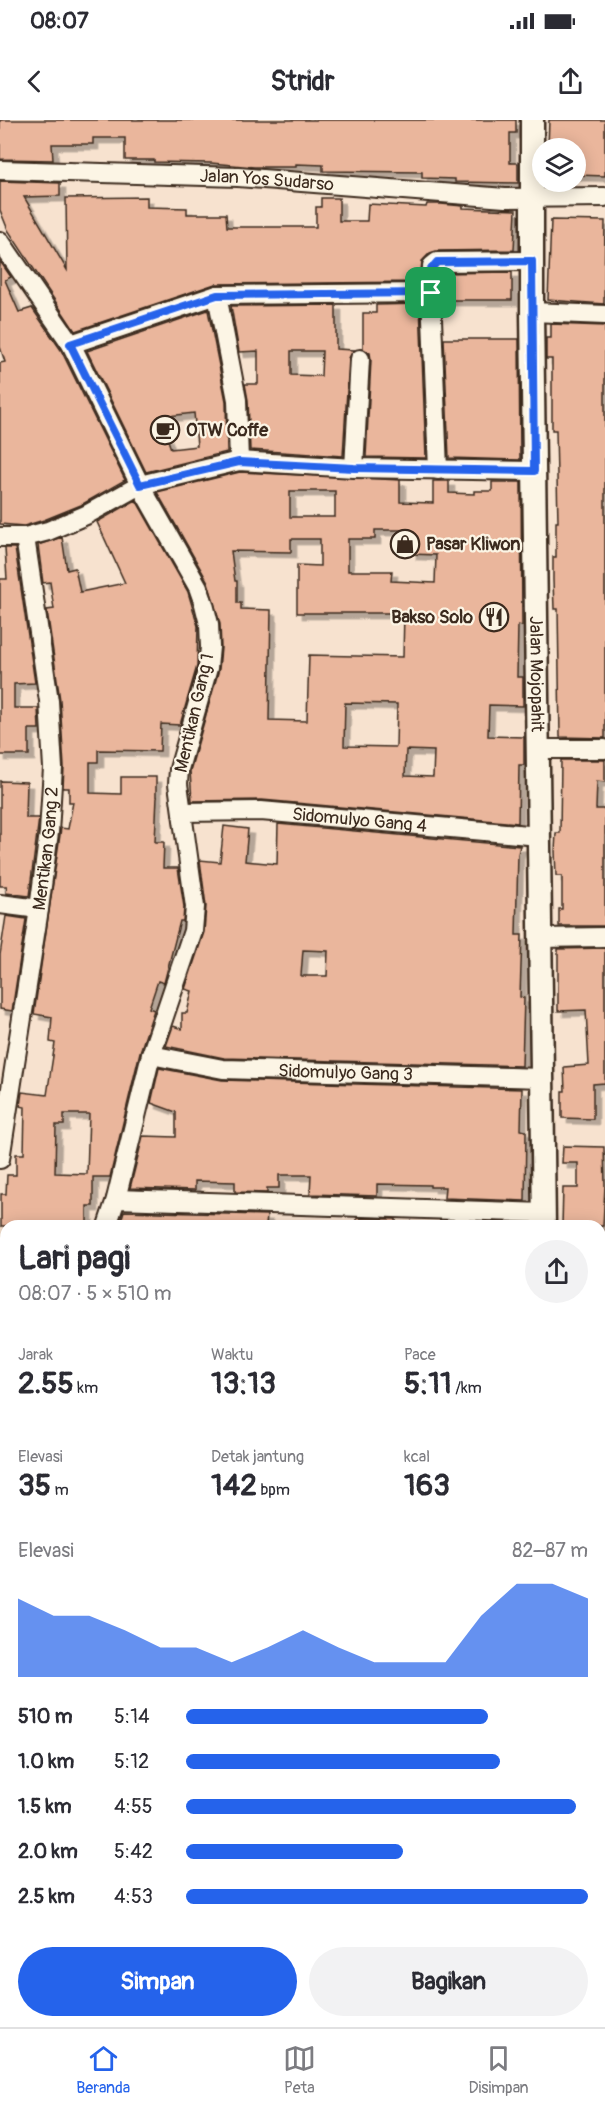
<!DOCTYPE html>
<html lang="id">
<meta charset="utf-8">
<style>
:root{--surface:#fff;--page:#f2f2f3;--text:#2b2b33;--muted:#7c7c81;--line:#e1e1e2;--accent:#2563eb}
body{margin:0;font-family:Pangolin,sans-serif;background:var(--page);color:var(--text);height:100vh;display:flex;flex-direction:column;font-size:22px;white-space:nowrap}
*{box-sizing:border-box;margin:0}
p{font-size:20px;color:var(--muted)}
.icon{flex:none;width:33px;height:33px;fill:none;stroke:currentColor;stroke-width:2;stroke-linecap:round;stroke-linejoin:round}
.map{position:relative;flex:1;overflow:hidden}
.drawer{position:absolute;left:0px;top:1100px;width:606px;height:808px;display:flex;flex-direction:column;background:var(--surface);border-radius:18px 18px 0 0;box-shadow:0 3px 15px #0003}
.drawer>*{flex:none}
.controls{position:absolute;left:532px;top:18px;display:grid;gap:12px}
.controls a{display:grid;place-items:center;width:54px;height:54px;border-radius:50%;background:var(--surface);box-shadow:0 3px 15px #0003;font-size:30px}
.pin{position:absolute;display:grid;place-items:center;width:51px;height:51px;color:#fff;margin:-26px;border-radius:12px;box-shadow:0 3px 9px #0006}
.round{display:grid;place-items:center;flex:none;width:63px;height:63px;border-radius:32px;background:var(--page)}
.overview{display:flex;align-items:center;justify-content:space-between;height:102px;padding:0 18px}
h1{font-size:33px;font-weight:700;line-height:45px}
.stats{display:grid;grid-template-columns:repeat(3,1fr);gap:9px;height:102px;padding:6px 18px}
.stats div{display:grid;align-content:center}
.stats b{font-size:30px;font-weight:700}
.stats small{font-size:16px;font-weight:400}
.stats p{font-size:16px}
.chart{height:168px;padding:12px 18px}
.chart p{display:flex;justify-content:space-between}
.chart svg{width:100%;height:108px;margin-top:6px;fill:var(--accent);opacity:.7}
.primary-button{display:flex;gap:12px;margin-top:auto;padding:12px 18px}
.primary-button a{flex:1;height:69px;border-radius:36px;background:var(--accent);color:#fff;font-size:24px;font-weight:700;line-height:69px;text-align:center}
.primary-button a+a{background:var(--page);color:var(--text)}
ul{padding:0 18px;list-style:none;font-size:20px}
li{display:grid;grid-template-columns:96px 72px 1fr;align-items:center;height:45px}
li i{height:15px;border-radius:8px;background:var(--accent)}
.status{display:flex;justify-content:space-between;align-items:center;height:42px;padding:0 30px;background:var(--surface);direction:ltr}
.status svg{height:16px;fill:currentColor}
header{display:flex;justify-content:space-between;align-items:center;height:78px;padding:0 18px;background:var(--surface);font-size:27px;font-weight:700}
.tab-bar{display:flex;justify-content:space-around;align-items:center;height:84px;border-top:2px solid var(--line);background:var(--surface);font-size:16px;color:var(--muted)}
.tab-bar a{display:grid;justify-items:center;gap:3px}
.tab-bar .selected{color:var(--accent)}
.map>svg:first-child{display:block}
.building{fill:#eab69c;stroke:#3b2a1e;stroke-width:1.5;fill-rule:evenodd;filter:url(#shadow)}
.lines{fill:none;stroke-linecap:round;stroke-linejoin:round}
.minor-casing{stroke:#3b2a1e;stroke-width:22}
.major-casing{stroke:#3b2a1e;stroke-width:27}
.minor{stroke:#fcf5e5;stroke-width:18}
.major{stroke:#fcf5e5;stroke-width:22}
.rail{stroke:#3b2a1e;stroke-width:4.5;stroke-dasharray:9 4.5;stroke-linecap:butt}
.route-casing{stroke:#fff;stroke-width:12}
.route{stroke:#2563eb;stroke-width:8}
.labels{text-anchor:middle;stroke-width:4.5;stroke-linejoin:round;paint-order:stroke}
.street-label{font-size:18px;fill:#3b2a1e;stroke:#fcf5e5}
.poi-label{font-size:18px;font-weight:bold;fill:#3b2a1e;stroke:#fcf5e5;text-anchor:start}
</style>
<div class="status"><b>08:07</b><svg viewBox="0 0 49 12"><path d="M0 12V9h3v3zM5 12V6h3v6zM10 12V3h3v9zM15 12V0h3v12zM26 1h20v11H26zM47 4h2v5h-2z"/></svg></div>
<header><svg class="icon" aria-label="back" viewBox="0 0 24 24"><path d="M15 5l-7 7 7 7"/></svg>Stridr<svg class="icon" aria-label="share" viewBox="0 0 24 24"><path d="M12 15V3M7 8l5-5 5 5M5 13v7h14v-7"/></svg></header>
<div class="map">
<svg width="605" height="1907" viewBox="0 0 605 1907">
<defs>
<filter id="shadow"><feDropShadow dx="5.5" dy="5.5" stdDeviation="0" flood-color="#0004"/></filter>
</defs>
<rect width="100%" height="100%" fill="#f7e2cf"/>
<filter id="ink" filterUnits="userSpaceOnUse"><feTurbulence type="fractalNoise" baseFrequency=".0167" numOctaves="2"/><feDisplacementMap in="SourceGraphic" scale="12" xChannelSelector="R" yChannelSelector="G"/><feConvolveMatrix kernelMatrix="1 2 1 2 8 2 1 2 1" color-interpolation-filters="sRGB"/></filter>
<g filter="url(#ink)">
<path class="building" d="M 0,0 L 516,0 L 516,13 L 510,13 L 510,43 L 518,43 L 518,63 L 455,62 L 455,59 L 422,58 L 422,52 L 323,51 L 323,45 L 296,44 L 296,47 L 254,47 L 211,43 L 154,42 L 154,40 L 125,40 L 125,18 L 93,18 L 93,24 L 52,24 L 53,40 L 0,39 Z
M 549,0 L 605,0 L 605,56 L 576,55 L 576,28 L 548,28 Z
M 0,61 L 60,63 L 60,76 L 24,77 L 67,150 L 66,78 L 147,77 L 147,87 L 187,88 L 187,94 L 226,94 L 227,107 L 316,107 L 316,87 L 321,87 L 321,78 L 339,78 L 339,101 L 367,101 L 368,84 L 426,87 L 427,84 L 441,84 L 463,86 L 463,88 L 516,90 L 514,130 L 436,131 L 430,133 L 422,141 L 420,162 L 215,164 L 75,211 L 8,110 L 0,90 Z
M 551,100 L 605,101 L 604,184 L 548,180 Z
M 0,141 L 11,157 L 5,160 L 19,192 L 32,188 L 61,230 L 125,360 L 81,385 L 44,400 L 24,406 L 0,404 L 0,243 L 5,242 L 0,227 Z
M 512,152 L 512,180 L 443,180 L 443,153 Z
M 420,184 L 426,338 L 366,337 L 371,240 L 370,233 L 363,229 L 363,193 L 376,193 L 376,185 Z
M 336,185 L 336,229 L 354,230 L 349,238 L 343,336 L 250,330 L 248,280 L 245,264 L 258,264 L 258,231 L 239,232 L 231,186 ZM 291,231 L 322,231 L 321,256 L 291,255 Z
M 208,190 L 226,281 L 227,332 L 146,352 L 87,231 ZM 194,293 L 197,326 L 171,329 L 160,297 Z
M 551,204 L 605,206 L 605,618 L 560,617 L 558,489 L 554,489 L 553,460 L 553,437 L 556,437 L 556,402 L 558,402 L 556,310 L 552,310 L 552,239 L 546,239 L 546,218 L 551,218 Z
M 444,219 L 519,219 L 520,340 L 449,338 Z
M 240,352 L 400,360 L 400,382 L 433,383 L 433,361 L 449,361 L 449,373 L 474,374 L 474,371 L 492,371 L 492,362 L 521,362 L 522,506 L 518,505 L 517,557 L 523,557 L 523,586 L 489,585 L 488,616 L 524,617 L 524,645 L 519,645 L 518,703 L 262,680 L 192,681 L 190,651 L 219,549 L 221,528 L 220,504 L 208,462 L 157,372 ZM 290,371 L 335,371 L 335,397 L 290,397 ZM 375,410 L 411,410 L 411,434 L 436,435 L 435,463 L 391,461 L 392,451 L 348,451 L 348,419 L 375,419 ZM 291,419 L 320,419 L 320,446 L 297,445 L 297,493 L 404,493 L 403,537 L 309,535 L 307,601 L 269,600 L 271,490 L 241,489 L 241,483 L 237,483 L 237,461 L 235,461 L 231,431 L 291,432 ZM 345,583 L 397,584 L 396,627 L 344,626 ZM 406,630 L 434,631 L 433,657 L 405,656 Z
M 136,380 L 188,472 L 198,506 L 197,546 L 180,605 L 161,604 L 160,631 L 98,630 L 98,642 L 90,642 L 90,673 L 121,674 L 121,657 L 156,657 L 156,677 L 157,677 L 155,722 L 164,722 L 163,748 L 178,748 L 184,787 L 183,801 L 180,801 L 164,863 L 158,861 L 149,888 L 154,890 L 140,932 L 110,1057 L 93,1057 L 93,1086 L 87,1086 L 87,1106 L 1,1106 L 1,1074 L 6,1074 L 7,1055 L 16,1055 L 16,1034 L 24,1034 L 25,987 L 20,986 L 22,972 L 47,975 L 55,923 L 50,922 L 52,897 L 34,894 L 61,708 L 68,709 L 73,682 L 69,682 L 69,668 L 63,668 L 64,647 L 60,580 L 47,490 L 54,489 L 50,462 L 43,463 L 38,425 L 62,417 L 67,450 L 75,448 L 80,472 L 125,463 L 97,402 ZM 64,994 L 89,994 L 87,1054 L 55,1053 L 56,1005 L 64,1005 Z
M 5,428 L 15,428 L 35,563 L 14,564 L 14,588 L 38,588 L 39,609 L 29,609 L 29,635 L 0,635 L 0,459 L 7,459 Z
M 561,640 L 605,640 L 605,662 L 597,661 L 596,689 L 605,689 L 605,806 L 559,806 L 559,789 L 562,789 L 562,756 L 556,756 L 555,731 L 556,713 L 560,713 Z
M 0,661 L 27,662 L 26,698 L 39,698 L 29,776 L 6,773 L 7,766 L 0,766 Z
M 278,704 L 520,726 L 518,734 L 516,815 L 522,815 L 520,877 L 524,878 L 522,946 L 224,938 L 166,926 L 173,906 L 182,909 L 182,893 L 187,893 L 192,871 L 185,869 L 204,812 L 206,786 L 200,740 L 220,742 L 224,706 L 248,709 L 245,741 L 277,744 ZM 303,830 L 328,831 L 327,856 L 301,856 Z
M 6,796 L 26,799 L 12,891 L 0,889 L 0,835 Z
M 605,828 L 605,963 L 593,964 L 593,999 L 562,998 L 562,971 L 565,971 L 564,947 L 589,945 L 586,890 L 558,891 L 558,829 Z
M 159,948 L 222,960 L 522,969 L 521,1010 L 526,1011 L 525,1081 L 444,1078 L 445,1067 L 430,1067 L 430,1065 L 377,1064 L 377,1076 L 310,1074 L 311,1055 L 279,1055 L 279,1068 L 267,1068 L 267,1073 L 235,1072 L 235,1062 L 195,1061 L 195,1070 L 130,1068 L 143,1016 L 176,1017 L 176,992 L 151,983 Z
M 563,1026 L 604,1027 L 605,1065 L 603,1106 L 562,1106 L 563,1068 L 578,1068 L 578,1043 L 562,1043 Z
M 124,1091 L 267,1095 L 266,1106 L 120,1104 Z
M 357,1098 L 396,1099 L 396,1106 L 357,1106 Z
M 444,1101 L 523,1104 L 523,1106 L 444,1106 Z"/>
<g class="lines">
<g class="minor-casing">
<g id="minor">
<path id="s1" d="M 0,50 L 238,57 L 505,78 L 605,77"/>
<path d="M 0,121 L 71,224 L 140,365 L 198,467 L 204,484 L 209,504 L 210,527 L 208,548 L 179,649 L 178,664 L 195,787 L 193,811 L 151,935 L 116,1079 L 107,1106"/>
<path d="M 217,175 L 237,280 L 239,341"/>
<path d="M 532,192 L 605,195"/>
<path d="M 71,224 L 217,175 L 431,173"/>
<path d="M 354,348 L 360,239"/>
<path d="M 438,350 L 431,173 L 432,146 L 437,142 L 532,141"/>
<path d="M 0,417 L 25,417 L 48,411 L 86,395 L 140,365 L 239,341 L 354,348 L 534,351"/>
<path d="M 539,629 L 605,629"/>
<path id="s2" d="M 182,692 L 261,691 L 539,716"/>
<path d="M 0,784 L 39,789"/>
<path d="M 540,818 L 605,817"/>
<path id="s3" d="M 151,935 L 223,949 L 542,958"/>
<path id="s4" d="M 0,1039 L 39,789 L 49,712 L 53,648 L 49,581 L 25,417"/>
<path d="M 116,1079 L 544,1093"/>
<path d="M 600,1205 L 605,1205"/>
<path d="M 0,1519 L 6,1520"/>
<path d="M 0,1716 L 6,1716"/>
<path d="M 600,1879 L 605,1879"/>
<path d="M 160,1907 L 160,1902"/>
<path d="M 300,1907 L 300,1902"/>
</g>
</g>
<g class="major-casing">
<g id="major">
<path id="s5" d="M 532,0 L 532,192 L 544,1106"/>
<path d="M 600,1572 L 605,1573"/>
<path d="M 600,1595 L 605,1591"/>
<path d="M 545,1902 L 545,1907"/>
</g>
</g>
<use href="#minor" class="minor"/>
<use href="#major" class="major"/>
<path class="rail" d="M 0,1737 L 6,1736
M 600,1743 L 605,1743
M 0,1751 L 6,1751
M 600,1763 L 605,1763"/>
</g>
</g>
<g class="lines" filter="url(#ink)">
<g class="route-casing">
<path id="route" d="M 532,141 L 534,351 L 354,348 L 239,342 L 140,365 L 70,224 L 217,175 L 431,173 L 431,149 L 437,142 Z"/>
</g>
<use href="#route" class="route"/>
</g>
<defs>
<g id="cafe-ring" transform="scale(1.5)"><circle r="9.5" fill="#fcf5e5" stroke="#3b2a1e" stroke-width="1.5"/><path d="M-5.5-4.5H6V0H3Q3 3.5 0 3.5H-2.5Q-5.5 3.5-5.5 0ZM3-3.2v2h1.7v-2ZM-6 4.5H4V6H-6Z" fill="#3b2a1e"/></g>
<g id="shop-ring" transform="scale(1.5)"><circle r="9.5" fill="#fcf5e5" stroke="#3b2a1e" stroke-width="1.5"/><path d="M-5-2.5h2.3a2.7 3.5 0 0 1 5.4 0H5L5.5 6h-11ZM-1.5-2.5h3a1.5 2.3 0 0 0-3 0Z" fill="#3b2a1e"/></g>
<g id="restaurant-ring" transform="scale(1.5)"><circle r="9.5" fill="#fcf5e5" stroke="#3b2a1e" stroke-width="1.5"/><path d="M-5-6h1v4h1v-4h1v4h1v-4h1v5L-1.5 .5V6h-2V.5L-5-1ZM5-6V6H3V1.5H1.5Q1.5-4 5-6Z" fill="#3b2a1e"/></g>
</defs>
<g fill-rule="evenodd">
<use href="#cafe-ring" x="165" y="310"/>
<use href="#shop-ring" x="405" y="424"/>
<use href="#restaurant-ring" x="494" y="497"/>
</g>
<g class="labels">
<g class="street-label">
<text dy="6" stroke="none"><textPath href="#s1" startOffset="267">Jalan Yos Sudarso</textPath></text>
<text dy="6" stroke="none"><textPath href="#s5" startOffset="554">Jalan Mojopahit</textPath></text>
<text transform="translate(194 593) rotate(-77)" y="6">Mentikan Gang 1</text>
<text dy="6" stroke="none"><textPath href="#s2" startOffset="178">Sidomulyo Gang 4</textPath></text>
<text dy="6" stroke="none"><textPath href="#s4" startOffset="314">Mentikan Gang 2</textPath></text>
<text dy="6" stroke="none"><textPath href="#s3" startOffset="196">Sidomulyo Gang 3</textPath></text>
</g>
<g class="poi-label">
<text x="186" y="316">OTW Coffe</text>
<text x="426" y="430">Pasar Kliwon</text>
<text x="473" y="503" text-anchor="end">Bakso Solo</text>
</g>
</g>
</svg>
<div class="controls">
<a><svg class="icon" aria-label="layers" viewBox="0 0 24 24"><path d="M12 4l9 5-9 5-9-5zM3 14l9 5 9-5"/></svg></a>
</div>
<div class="pin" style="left:431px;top:173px;background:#1e9e55"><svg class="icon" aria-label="arrive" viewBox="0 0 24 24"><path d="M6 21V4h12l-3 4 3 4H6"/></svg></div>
<section class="drawer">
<div class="overview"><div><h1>Lari pagi</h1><p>08:07 · 5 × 510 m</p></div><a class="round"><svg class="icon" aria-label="share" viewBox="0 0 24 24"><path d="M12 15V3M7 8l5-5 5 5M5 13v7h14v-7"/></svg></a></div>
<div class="stats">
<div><p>Jarak</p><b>2.55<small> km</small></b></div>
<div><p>Waktu</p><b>13:13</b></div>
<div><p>Pace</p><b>5:11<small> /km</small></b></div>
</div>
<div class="stats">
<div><p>Elevasi</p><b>35<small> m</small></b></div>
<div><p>Detak jantung</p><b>142<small> bpm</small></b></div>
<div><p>kcal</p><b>163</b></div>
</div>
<div class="chart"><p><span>Elevasi</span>82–87 m</p>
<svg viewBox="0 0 160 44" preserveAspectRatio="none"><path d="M0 44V12L10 19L20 19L30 25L40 32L50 32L60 38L70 32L80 25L90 32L100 38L110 38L120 38L130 19L140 6L150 6L160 12V44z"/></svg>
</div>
<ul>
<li><b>510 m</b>5:14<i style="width:75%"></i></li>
<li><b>1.0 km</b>5:12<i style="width:78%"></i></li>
<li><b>1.5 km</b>4:55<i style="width:97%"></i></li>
<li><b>2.0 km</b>5:42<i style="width:54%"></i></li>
<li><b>2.5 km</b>4:53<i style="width:100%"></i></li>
</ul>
<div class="primary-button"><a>Simpan</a><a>Bagikan</a></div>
</section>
</div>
<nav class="tab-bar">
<a class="selected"><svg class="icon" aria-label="home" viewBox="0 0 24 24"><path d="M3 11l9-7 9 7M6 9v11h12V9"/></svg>Beranda</a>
<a><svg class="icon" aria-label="map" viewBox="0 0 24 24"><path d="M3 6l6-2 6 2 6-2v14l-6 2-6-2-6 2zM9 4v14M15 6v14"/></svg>Peta</a>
<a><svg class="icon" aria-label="saved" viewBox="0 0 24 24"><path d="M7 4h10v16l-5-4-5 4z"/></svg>Disimpan</a>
</nav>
